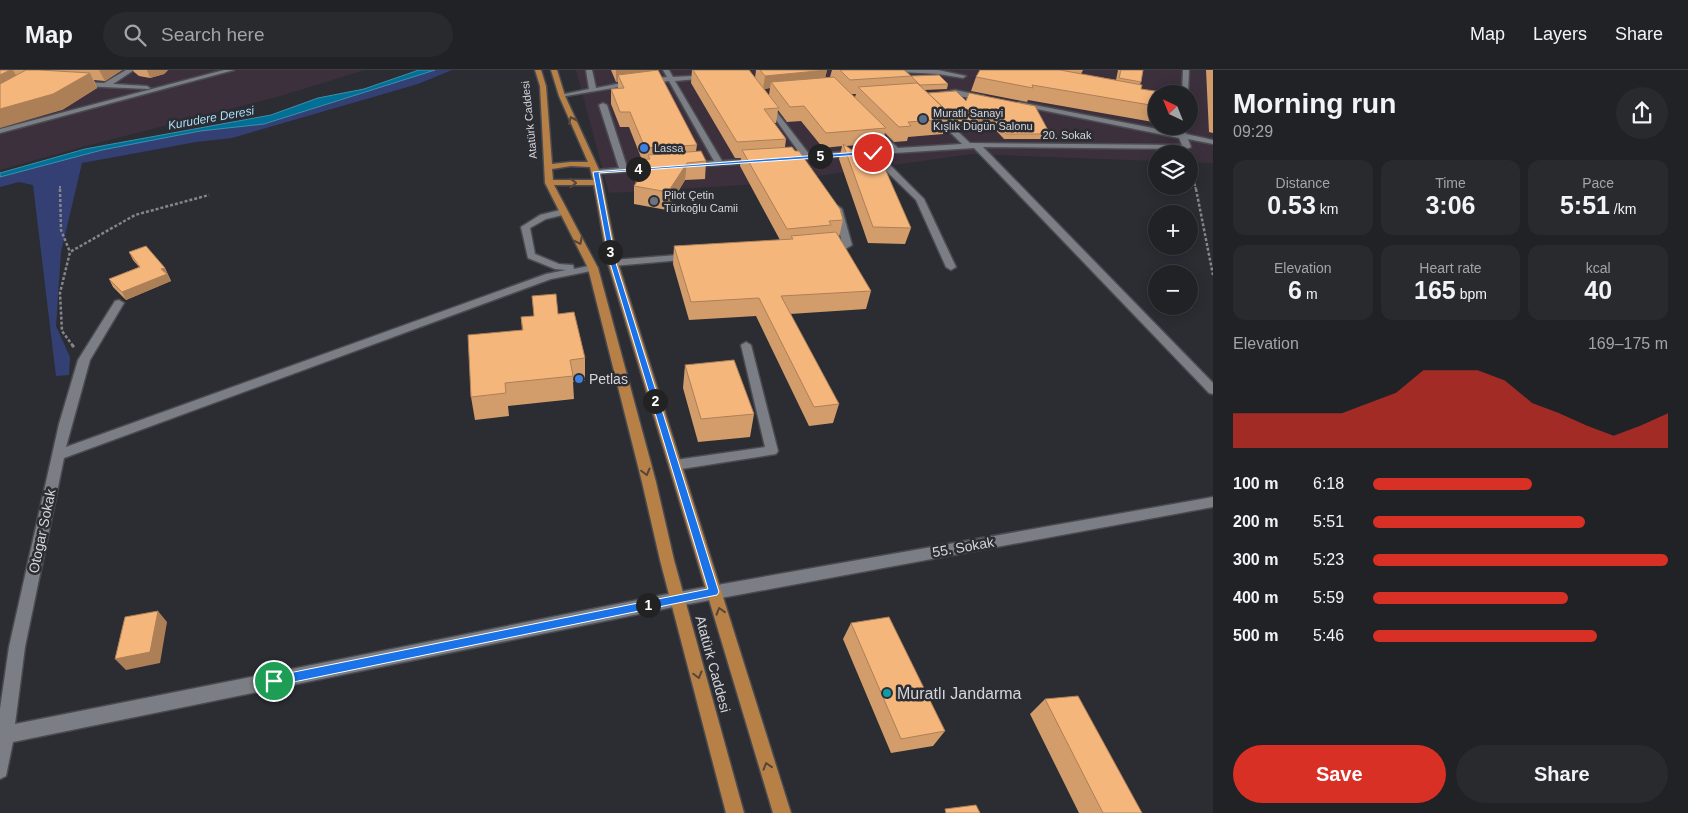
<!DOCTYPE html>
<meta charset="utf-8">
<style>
:root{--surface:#202226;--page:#282a2e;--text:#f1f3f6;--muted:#a2a4a7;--line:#3d3f43;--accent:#d93025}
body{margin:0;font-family:Arial,sans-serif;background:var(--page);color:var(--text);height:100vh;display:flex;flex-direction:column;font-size:19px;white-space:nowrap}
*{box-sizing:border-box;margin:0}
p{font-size:16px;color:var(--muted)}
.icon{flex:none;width:28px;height:28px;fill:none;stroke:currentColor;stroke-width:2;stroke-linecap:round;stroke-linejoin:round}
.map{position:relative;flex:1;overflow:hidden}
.side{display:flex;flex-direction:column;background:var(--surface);width:475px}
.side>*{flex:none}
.needle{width:32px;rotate:317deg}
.controls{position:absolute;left:1148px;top:15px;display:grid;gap:10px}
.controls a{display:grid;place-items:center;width:50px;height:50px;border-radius:50%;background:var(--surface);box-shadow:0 2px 12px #0003,0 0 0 1px var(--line);font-size:25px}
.pin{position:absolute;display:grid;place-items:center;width:42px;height:42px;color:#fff;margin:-21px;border:2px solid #fff;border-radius:50%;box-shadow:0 1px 5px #0007}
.km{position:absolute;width:25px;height:25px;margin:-12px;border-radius:50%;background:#222;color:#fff;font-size:14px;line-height:25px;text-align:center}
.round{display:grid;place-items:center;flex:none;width:52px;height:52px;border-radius:26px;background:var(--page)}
.headline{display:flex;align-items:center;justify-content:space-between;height:85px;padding:0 20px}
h1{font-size:28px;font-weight:600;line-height:38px}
.stats{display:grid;grid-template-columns:repeat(3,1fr);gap:8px;height:85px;padding:5px 20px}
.stats div{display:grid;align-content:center;border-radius:12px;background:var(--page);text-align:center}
.stats b{font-size:25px;font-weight:600}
.stats small{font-size:14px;font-weight:400}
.stats p{font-size:14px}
.chart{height:140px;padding:10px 20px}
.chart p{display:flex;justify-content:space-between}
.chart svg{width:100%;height:90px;margin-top:5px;fill:var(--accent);opacity:.7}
.button{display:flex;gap:10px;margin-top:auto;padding:10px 20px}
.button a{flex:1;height:58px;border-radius:30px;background:var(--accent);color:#fff;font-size:20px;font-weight:600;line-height:58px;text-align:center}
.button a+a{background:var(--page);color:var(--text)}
ul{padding:0 20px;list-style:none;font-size:16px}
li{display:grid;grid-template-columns:80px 60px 1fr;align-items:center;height:38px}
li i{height:12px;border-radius:6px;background:var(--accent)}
header{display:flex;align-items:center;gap:30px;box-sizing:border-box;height:70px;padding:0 25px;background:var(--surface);border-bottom:1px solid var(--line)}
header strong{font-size:24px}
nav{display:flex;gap:28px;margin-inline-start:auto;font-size:18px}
.search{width:350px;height:45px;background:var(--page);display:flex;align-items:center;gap:12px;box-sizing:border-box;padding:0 18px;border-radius:28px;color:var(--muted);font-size:19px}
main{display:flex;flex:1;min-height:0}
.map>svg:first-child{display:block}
.industrial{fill:#3d303d;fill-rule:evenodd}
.green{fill:#344074}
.water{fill:#007097;stroke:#408fab}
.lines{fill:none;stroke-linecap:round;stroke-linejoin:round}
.minor-casing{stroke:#4a4b50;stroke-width:3}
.major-casing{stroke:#4a4b50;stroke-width:3}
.path-far2{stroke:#84868b;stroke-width:2;stroke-dasharray:2.5 1;stroke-linecap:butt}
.path-far1{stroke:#84868b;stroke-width:2.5;stroke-dasharray:3 2;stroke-linecap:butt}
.path{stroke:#84868b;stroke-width:3;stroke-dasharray:4 2.5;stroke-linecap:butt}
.minor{fill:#7b7e85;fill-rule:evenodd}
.major{fill:#b68047;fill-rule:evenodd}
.wall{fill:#d39d6b;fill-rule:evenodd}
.shaded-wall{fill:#ac7f57}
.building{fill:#f5b67c;stroke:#ac7f57}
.oneway{stroke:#554639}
.route{fill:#1a73e8;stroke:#fff}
.service-dot{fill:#5c6f8a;stroke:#2b2d33;stroke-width:2}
.shop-dot{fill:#3f7fe0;stroke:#2b2d33;stroke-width:2}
.worship-dot{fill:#6b7280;stroke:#2b2d33;stroke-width:2}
.culture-dot{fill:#0f9aa8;stroke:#2b2d33;stroke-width:2}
.labels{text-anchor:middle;stroke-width:5;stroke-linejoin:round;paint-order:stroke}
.far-poi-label{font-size:11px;fill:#d4d6da;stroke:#2b2d33;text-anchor:start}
.far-street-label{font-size:11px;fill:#d4d6da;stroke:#2b2d33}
.far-water-label{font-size:12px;font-style:italic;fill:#abdef9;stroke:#2b2d33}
.poi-label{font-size:14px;fill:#d4d6da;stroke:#2b2d33;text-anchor:start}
.street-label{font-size:14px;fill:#d4d6da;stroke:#2b2d33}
.near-poi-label{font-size:16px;fill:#d4d6da;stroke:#2b2d33;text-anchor:start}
</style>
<header>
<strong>Map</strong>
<div class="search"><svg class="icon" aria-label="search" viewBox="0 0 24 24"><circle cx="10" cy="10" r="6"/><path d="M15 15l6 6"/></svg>Search here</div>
<nav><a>Map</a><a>Layers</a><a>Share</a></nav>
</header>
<main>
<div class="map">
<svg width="1213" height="743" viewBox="0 0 1213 743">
<rect width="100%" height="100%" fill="#2b2d33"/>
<path class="industrial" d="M 0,0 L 365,0 L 280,26 L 82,77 L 0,100 Z
M 576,0 L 1213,0 L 1213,93 L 1189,92 L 1189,84 L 1156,84 L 1156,91 L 971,84 L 760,114 L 609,123 ZM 1156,24 L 1189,24 L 1189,56 L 1156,56 Z"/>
<path class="green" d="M 435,0 L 452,0 L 418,14 L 232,68 L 196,72 L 82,93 L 61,182 L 56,256 L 70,287 L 69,305 L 56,306 L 33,115 L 19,112 L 0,117 L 0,107 L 102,80 L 200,61 L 264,54 Z"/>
<path class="water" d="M 419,0 L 435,0 L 264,54 L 200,61 L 102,80 L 0,107 L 0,103 L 85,79 L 271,45 L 318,28 L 364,19 Z"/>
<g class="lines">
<g class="minor-casing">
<path id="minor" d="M 126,0 L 134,0 L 113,14 L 147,16 L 150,18 L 149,19 L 80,16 L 77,14 L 80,12 L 104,13 Z
M 224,0 L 234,0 L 0,63 L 0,59 Z
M 586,0 L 592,0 L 596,18 L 637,10 L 667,7 L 663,0 L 669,0 L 673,7 L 710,5 L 711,6 L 708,8 L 675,11 L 722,91 L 756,89 L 760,91 L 756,93 L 688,97 L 688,93 L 691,93 L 714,91 L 669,11 L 637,14 L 560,27 L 560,25 L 589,19 Z
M 898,0 L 938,0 L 966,6 L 963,8 L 938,4 L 901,2 Z
M 1183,0 L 1189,0 L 1188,24 L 1182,24 Z
M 955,20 L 984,26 L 987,28 L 984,30 L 939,23 Z
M 767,31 L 769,32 L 809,84 L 890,79 L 869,58 L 868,56 L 872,54 L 898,78 L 962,74 L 932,44 L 932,40 L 935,40 L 970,73 L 1182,75 L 1179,68 L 1017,35 L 1017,33 L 1019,32 L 1178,63 L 1179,56 L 1187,56 L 1186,64 L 1213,70 L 1213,74 L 1188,69 L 1191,77 L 1187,79 L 983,77 L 1213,313 L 1213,324 L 1209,323 L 974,78 L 879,84 L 924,129 L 956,197 L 951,200 L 946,197 L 916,130 L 870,85 L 785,90 L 785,86 L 801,85 L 764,33 Z
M 603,33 L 607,35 L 627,97 L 651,96 L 654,96 L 654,100 L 593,104 L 593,100 L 596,100 L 619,98 L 599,35 Z
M 838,136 L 842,139 L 852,175 L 847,178 L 824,179 L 824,175 L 842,173 L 834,139 Z
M 564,139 L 568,142 L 567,144 L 546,149 L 530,158 L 535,184 L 559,194 L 573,195 L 574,199 L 593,195 L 598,198 L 596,200 L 551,209 L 64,388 L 25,577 L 15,654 L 678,522 L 1213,427 L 1213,437 L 678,536 L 13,672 L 6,706 L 0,709 L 0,639 L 9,577 L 59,354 L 78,290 L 115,231 L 119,230 L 124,233 L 90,290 L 66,377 L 546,204 L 566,200 L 555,199 L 528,188 L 521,157 L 540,145 Z
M 690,184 L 695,187 L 693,189 L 613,196 L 608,193 L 613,190 Z
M 746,272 L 751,275 L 778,381 L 776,384 L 675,400 L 670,398 L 669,395 L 670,392 L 675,390 L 765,377 L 741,275 Z"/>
</g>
<g class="major-casing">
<path id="major" d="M 535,0 L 541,0 L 546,16 L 552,94 L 571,92 L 588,92 L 559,26 L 551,0 L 557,0 L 565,26 L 600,102 L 618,193 L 791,743 L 773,743 L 608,193 L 594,115 L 554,115 L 598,198 L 656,412 L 674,490 L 744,743 L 726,743 L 660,490 L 642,412 L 588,198 L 545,113 L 540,16 ZM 571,96 L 590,97 L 593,110 L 553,110 L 552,99 Z"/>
</g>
<path class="path-far2" d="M 1189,86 L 1196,120
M 60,116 L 60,120"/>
<path class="path-far1" d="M 60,119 L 61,160 L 70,182
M 1196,119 L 1213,205
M 73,276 L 62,261 L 60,223 L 70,182 L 135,145 L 209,125"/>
<path class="path" d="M 72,275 L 74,277"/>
<use href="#minor" class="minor"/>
<use href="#major" class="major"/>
</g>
<path class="wall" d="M 0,0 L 122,0 L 105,11 L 94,10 L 97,18 L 62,40 Z
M 133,0 L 168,0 L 164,4 L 150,8 L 139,6 L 134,2 Z
M 611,0 L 655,0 L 697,75 L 696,81 L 706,91 L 705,109 L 685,110 L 667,140 L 634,134 L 634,116 L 636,113 L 633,108 L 634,90 L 642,90 L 629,57 L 620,57 L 611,34 L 611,19 L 618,19 L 618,12 L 616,12 Z
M 692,0 L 749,0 L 755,8 L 756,0 L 827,0 L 825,8 L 830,7 L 832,0 L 904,0 L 911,6 L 948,14 L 947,19 L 924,20 L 928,23 L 966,31 L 1050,64 L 1048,69 L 1004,69 L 991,55 L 956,57 L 946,47 L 948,49 L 943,64 L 908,67 L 907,71 L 894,72 L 885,63 L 882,73 L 846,76 L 911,158 L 905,174 L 868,173 L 839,89 L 842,76 L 823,78 L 801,51 L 787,52 L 778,40 L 776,53 L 774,53 L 786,69 L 785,77 L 843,150 L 839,167 L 871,221 L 866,239 L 790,244 L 839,334 L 833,353 L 809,356 L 756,246 L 689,250 L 673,194 L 674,176 L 780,170 L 740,96 L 741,88 L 735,88 L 691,13 ZM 770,18 L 769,25 L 764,19 ZM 851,24 L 856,24 L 855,27 Z
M 980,0 L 1083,0 L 1081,4 L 1116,10 L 1118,0 L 1143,0 L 1141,12 L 1140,14 L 1141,19 L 1156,24 L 1156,47 L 1153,52 L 1028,30 L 1027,32 L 971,21 L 976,7 Z
M 1206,0 L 1213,0 L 1213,63 L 1209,62 Z
M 129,182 L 165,198 L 171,211 L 126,230 L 113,217 L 109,209 L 139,197 L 133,190 Z
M 558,244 L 585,288 L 585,311 L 573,312 L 574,329 L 508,336 L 509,346 L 475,350 L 471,327 L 522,260 L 521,247 Z
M 685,295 L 754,344 L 750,367 L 698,372 L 683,318 Z
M 851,553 L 945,661 L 933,676 L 891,683 L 843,569 Z
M 1045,629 L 1142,743 L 1079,743 L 1030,644 Z"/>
<path class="shaded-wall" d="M 10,0 L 13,0 L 21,14 L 0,26 L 0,5 Z
M 99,0 L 122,0 L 105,11 Z
M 147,0 L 168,0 L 164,4 L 150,8 Z
M 616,0 L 655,0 L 655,7 L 618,5 L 618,12 L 616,12 Z
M 827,0 L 824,13 L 771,12 L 770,18 L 763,19 L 765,6 Z
M 90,3 L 97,18 L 62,40 L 0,58 L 0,39 Z
M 687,93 L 685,110 L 667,140 L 668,122 Z
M 165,198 L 171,211 L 126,230 L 122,222 Z
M 158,541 L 167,552 L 160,593 L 126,600 L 115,589 Z"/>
<path class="building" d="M 0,0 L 10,0 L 0,5 Z
M 26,0 L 40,0 L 90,3 L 53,24 L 0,39 L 0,14 Z
M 658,0 L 697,75 L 645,78 L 630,42 L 620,42 L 611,19 L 624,18 L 618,5 Z
M 693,0 L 749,0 L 779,38 L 764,39 L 786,69 L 737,72 Z
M 760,0 L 827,0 L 765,6 Z
M 840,0 L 904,0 L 911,6 L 850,10 Z
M 980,0 L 1060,0 L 1142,15 L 1141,19 L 1162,22 L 1162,24 L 1156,24 L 1156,36 L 1032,15 L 1033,18 L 976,7 Z
M 1121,0 L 1143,0 L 1141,12 L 1119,8 Z
M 939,5 L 948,14 L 920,15 L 911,6 Z
M 834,7 L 886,58 L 826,63 L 804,36 L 790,37 L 771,12 Z
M 917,13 L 948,42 L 941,43 L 948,49 L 908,52 L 911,56 L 899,57 L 858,17 Z
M 956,21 L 966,31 L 969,23 L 1035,36 L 1050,64 L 1006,64 L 993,50 L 958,52 L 928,23 Z
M 843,74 L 870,92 L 882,92 L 911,158 L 873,157 Z
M 792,77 L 795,81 L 799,81 L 840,139 L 843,150 L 829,151 L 831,155 L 787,159 L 742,80 Z
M 701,81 L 706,91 L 687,93 L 668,122 L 634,116 L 642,105 L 634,90 L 650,89 L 648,85 Z
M 836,162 L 871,221 L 781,226 L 839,334 L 814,337 L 759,228 L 691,232 L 674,176 L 793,169 L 791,166 Z
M 146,176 L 165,198 L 161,199 L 167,204 L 122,222 L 109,209 L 140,197 L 129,182 Z
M 556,224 L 558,244 L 574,242 L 585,288 L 570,290 L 573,306 L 505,313 L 506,323 L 471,327 L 468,265 L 523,260 L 521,247 L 534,246 L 532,226 Z
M 734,290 L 754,344 L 701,349 L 685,295 Z
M 158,541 L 150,582 L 115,589 L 125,547 Z
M 889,547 L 945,661 L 901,669 L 851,553 Z
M 1078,626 L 1142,743 L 1103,743 L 1045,629 Z
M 976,735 L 980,743 L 946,743 L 945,739 Z"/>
<defs><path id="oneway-chevron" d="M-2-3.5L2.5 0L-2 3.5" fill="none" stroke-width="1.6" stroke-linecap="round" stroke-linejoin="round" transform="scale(1.25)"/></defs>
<g class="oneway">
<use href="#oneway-chevron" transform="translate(572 50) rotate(-114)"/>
<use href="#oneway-chevron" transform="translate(573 113)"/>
<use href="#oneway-chevron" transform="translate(579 171) rotate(63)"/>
<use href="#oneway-chevron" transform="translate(646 402) rotate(75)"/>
<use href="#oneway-chevron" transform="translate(720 541) rotate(-107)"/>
<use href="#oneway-chevron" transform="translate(698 605) rotate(75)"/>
<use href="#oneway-chevron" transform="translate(767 696) rotate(-107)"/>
</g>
<path class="route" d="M 873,81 L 875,84 L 599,103 L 616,193 L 719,522 L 717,525 L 274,616 L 270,614 L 269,611 L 270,607 L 274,606 L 708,519 L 610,193 L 593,102 Z"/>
<circle class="service-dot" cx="923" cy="49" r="5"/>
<g class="shop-dot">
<circle cx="644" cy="78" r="5"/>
<circle cx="579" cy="309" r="5"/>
</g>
<circle class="worship-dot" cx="654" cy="131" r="5"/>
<circle class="culture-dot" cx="887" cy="623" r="5"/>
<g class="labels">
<g class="far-poi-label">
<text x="933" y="47">Muratlı Sanayi<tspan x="933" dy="13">Kışlık Dügün Salonu</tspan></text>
<text x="654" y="82">Lassa</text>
<text x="664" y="129">Pilot Çetin<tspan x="664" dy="13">Türkoğlu Camii</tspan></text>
</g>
<g class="far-street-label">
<text transform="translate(529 50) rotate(-96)" y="4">Atatürk Caddesi</text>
<text x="1067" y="69">20. Sokak</text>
</g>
<g class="far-water-label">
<text transform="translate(211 48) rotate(-10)" y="4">Kurudere Deresi</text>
</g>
<g class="poi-label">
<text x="589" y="314">Petlas</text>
</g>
<g class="street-label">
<text transform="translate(42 461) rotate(-78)" y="5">Otogar Sokak</text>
<text transform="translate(963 477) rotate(-10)" y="5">55. Sokak</text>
<text transform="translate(713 594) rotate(75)" y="5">Atatürk Caddesi</text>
</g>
<g class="near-poi-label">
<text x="897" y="629">Muratlı Jandarma</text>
</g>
</g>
</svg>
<div class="controls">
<a><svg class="needle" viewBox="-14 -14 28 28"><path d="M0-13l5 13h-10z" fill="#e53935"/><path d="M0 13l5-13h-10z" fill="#a2a4a7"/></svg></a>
<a><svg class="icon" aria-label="layers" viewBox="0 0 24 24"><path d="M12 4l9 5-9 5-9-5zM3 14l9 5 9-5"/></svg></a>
<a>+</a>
<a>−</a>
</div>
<div class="pin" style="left:274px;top:611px;background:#1e9e55"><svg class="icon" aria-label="arrive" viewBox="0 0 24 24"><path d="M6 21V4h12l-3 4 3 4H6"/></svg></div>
<div class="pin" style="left:873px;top:83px;background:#d93025"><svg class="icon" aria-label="check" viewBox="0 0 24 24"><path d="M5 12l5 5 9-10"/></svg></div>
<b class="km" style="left:648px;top:535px">1</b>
<b class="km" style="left:655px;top:331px">2</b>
<b class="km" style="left:610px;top:182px">3</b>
<b class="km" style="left:638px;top:99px">4</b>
<b class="km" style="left:820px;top:86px">5</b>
</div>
<section class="side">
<div class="headline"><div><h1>Morning run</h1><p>09:29</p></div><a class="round"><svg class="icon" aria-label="share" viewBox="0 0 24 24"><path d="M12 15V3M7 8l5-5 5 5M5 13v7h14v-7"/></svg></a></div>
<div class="stats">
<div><p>Distance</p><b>0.53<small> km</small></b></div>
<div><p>Time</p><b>3:06</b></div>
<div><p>Pace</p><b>5:51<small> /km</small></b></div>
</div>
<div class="stats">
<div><p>Elevation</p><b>6<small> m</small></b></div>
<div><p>Heart rate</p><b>165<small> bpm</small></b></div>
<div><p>kcal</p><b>40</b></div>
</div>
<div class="chart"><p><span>Elevation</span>169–175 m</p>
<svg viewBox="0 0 160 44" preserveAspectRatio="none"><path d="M0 44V27L10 27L20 27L30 27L40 27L50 22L60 17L70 6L80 6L90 6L100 11L110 22L120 27L130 33L140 38L150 33L160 27V44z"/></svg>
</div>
<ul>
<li><b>100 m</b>6:18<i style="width:54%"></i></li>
<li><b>200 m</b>5:51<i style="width:72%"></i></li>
<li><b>300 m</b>5:23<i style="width:100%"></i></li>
<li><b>400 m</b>5:59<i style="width:66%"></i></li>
<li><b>500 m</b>5:46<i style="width:76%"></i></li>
</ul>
<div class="button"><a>Save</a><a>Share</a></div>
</section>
</main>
